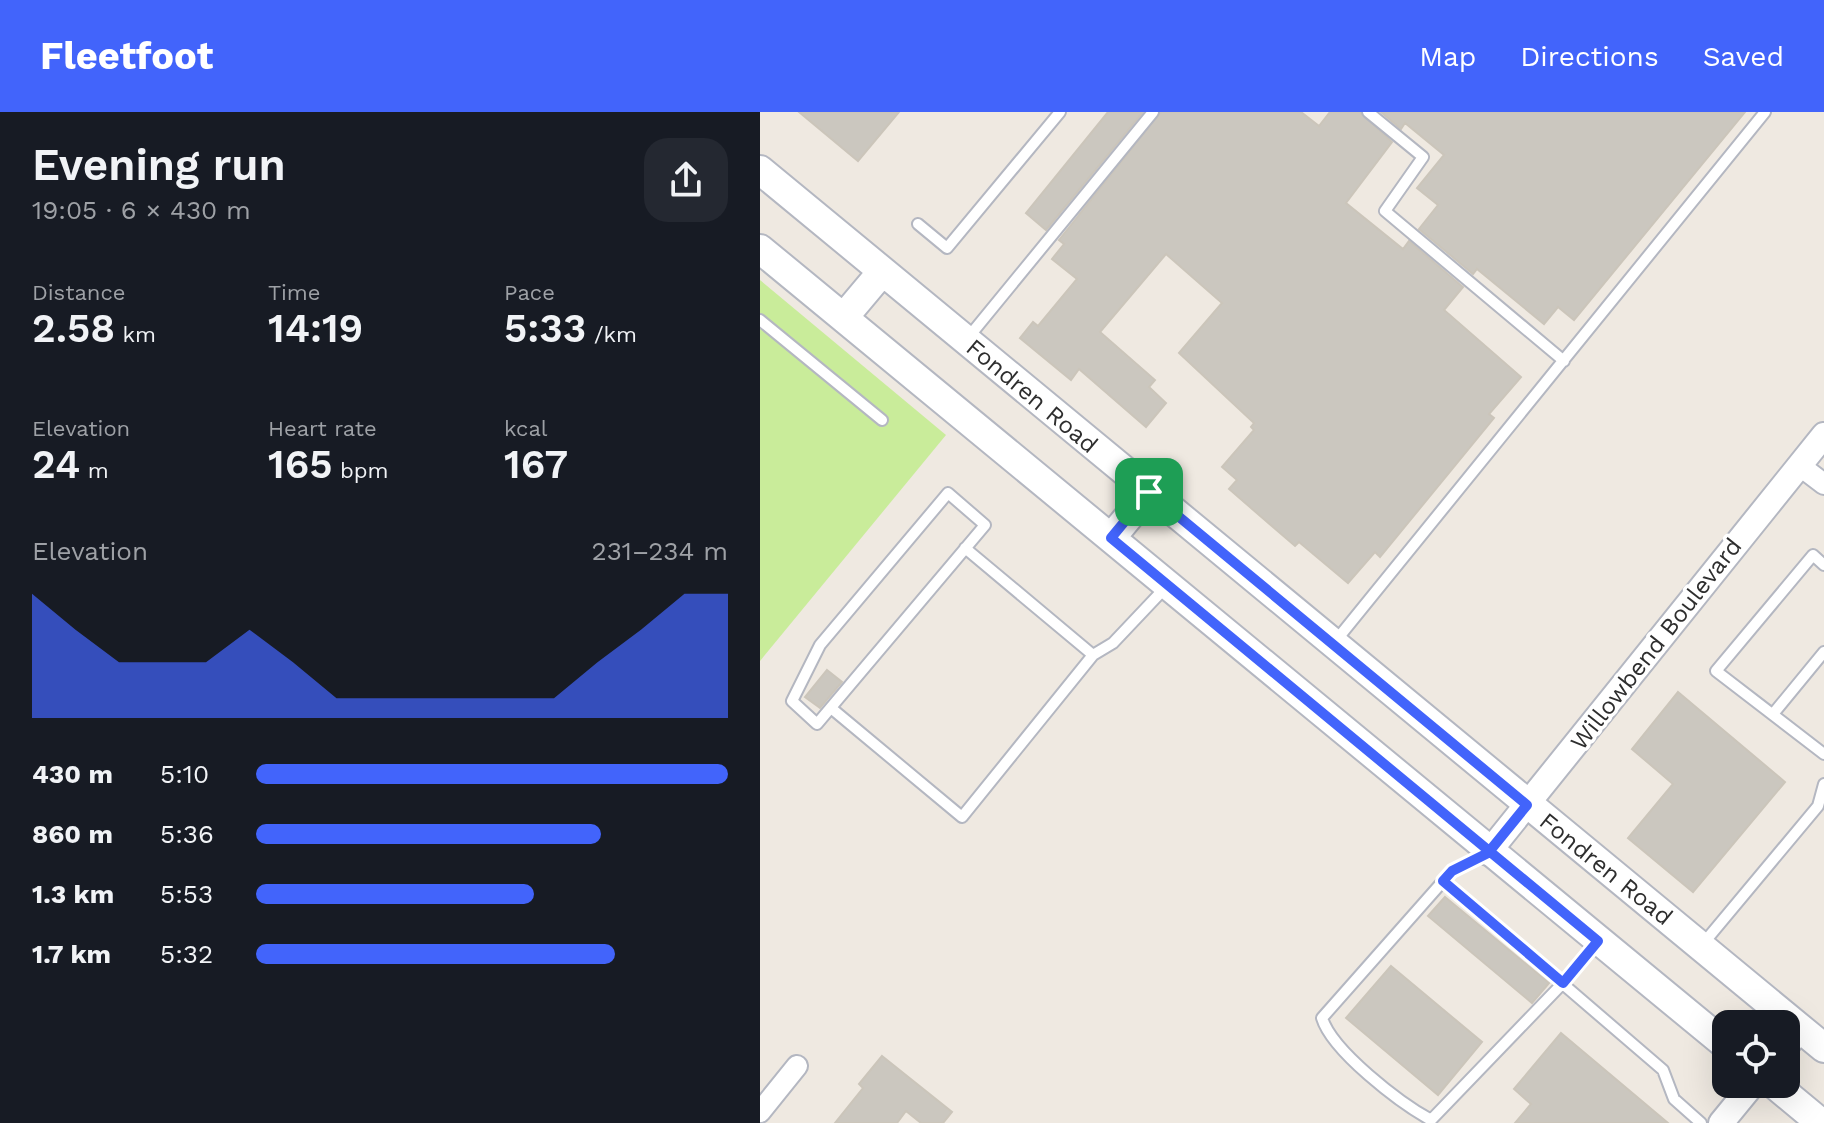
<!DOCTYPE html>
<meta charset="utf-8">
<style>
:root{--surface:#171b24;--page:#242831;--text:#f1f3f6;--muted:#9ea1a6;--accent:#4264fb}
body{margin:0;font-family:"Work Sans",sans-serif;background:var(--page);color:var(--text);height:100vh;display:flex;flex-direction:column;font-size:30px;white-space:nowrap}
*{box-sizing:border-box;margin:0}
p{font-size:26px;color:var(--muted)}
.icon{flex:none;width:44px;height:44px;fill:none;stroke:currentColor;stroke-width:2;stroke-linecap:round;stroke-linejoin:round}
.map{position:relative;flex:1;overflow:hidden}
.side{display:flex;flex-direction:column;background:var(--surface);width:760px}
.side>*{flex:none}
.controls{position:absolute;left:952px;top:898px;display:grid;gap:16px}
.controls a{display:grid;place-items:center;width:88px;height:88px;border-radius:16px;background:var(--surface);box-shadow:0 8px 32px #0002;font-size:40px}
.pin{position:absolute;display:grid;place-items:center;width:68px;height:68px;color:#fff;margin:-34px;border-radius:16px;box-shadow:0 4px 12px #0006}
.round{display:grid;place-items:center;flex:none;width:84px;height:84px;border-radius:24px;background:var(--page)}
.overview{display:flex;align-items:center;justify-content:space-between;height:136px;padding:0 32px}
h1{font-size:44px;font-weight:600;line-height:60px}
.metrics{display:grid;grid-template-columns:repeat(3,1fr);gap:12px;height:136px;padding:8px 32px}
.metrics div{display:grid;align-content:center}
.metrics b{font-size:40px;font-weight:600}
.metrics small{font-size:22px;font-weight:400}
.metrics p{font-size:22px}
.chart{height:224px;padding:16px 32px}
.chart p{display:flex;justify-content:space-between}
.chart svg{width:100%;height:144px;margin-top:8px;fill:var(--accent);opacity:.7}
ul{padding:0 32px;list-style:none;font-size:26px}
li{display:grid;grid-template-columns:128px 96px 1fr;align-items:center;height:60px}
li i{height:20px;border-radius:10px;background:var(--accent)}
header{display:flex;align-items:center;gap:48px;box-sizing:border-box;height:112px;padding:0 40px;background:var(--accent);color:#fff}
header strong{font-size:38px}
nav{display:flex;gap:44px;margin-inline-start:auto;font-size:28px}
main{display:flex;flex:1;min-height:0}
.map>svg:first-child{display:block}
.pitch{fill:#c9ec9a}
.building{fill:#cbc7bf;stroke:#cbc5ba;stroke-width:2}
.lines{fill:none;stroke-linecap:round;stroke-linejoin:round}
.service-casing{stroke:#b4b7c1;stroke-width:14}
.minor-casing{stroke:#b4b7c1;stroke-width:24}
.tertiary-casing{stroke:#b4b7c1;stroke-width:28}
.secondary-casing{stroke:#b4b7c1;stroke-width:32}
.service{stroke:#fff;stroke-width:10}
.minor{stroke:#fff;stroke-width:20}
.tertiary{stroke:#fff;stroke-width:24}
.secondary{stroke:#fff;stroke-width:28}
.route-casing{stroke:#fff;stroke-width:16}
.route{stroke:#4264fb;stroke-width:10}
.labels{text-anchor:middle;stroke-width:7;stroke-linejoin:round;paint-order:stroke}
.street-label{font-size:24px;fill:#2e2e2e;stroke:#fff}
</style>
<header>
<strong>Fleetfoot</strong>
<nav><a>Map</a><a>Directions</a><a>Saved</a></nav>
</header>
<main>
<section class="side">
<div class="overview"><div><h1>Evening run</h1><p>19:05 · 6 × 430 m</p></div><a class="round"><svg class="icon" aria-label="share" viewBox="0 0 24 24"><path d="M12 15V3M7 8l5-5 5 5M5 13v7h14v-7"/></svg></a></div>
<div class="metrics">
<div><p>Distance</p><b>2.58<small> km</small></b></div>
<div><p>Time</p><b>14:19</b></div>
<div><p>Pace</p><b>5:33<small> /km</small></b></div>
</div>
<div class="metrics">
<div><p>Elevation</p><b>24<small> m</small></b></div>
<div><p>Heart rate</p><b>165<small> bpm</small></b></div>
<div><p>kcal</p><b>167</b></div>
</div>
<div class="chart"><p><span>Elevation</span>231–234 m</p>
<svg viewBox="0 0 160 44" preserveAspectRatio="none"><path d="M0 44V6L10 17L20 27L30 27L40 27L50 17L60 27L70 38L80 38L90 38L100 38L110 38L120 38L130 27L140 17L150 6L160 6V44z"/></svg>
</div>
<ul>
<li><b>430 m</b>5:10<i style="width:100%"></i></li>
<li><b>860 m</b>5:36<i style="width:73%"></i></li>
<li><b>1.3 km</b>5:53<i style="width:59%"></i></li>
<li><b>1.7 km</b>5:32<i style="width:76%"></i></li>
</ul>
</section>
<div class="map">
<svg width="1064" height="1011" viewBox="0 0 1064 1011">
<rect width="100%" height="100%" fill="#efe9e1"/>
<path class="pitch" d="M 0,168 L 186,323 L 0,549 Z"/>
<path class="building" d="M 39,0 L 139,0 L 98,49 Z
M 348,0 L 383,0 L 286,118 L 266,101 Z
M 401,0 L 541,0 L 559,14 L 570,0 L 600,0 L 632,30 L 586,91 L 643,137 L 649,129 L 703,175 L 684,198 L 761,265 L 729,302 L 734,306 L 620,445 L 615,440 L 588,471 L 539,430 L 535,434 L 469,377 L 477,368 L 462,355 L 494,318 L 491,315 L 494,311 L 419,241 L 462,191 L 406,142 L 340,220 L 395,268 L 389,275 L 406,291 L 386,315 L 319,257 L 311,268 L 260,226 L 273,210 L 278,214 L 317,167 L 292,147 L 304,132 L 299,128 Z
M 621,0 L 985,0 L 814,208 L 798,195 L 784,212 L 717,157 L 713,162 L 659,117 L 678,93 L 657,76 L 684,43 L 645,11 L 641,17 Z
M 67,558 L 82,570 L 60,596 L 45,585 Z
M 918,580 L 1025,670 L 933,780 L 868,726 L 913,672 L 872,637 Z
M 685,785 L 789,871 L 772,891 L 668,804 Z
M 631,854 L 722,930 L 678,983 L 586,906 Z
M 801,921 L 908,1011 L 755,1011 L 771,992 L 754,977 Z
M 122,944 L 192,1000 L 183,1011 L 161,1011 L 146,999 L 137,1011 L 75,1011 L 103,976 L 99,972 Z"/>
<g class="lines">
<g class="service-casing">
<path id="service" d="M 608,0 L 663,45 L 625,99 L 804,249
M 158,112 L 187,136 L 300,0
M 0,208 L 122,308
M 207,227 L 393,0
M 188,381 L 225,413 L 57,612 L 32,589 L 60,533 Z
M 205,436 L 333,543
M 1064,453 L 1053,443 L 956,559 L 1064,642
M 574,531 L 1005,0
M 71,596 L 202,705 L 333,543 L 353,531 L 405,476
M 1013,602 L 1064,540
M 726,741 L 692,759 L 562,906 C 572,939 640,991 671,1008 L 803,871 L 836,831
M 683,769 L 903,958 L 914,987 L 941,1011
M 942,833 L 1058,694 L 1064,672"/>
</g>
<g class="minor-casing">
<path id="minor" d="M 1039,353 L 1064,372
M 0,1000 L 37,954"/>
</g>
<g class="tertiary-casing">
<path id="tertiary" d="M 728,741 L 1064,323
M 1026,934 L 1041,917
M 961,1011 L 993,972"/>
</g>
<g class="secondary-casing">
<path id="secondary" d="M 0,58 L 1064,936
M 0,137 L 966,933
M 84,205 L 121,161
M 351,426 L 389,380
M 1014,972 L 1061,1011"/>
</g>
<use href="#service" class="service"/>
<use href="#minor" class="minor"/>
<use href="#tertiary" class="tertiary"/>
<use href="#secondary" class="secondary"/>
</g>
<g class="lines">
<g class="route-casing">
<path id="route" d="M 389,380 L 351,426 L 838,829 L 803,871 L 683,769 L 692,759 L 728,741 L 767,693 L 389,380"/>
</g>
<use href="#route" class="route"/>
</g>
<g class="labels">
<g class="street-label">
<text transform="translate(272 284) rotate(40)" y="8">Fondren Road</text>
<text transform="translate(896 532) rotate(-52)" y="8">Willowbend Boulevard</text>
<text transform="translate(846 757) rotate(39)" y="8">Fondren Road</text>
</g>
</g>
</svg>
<div class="controls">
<a><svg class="icon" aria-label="locate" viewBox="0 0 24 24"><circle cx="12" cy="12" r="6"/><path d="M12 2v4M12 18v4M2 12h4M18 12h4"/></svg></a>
</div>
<div class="pin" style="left:389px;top:380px;background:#1e9e55"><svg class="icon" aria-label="arrive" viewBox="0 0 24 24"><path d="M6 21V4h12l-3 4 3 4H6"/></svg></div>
</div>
</main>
